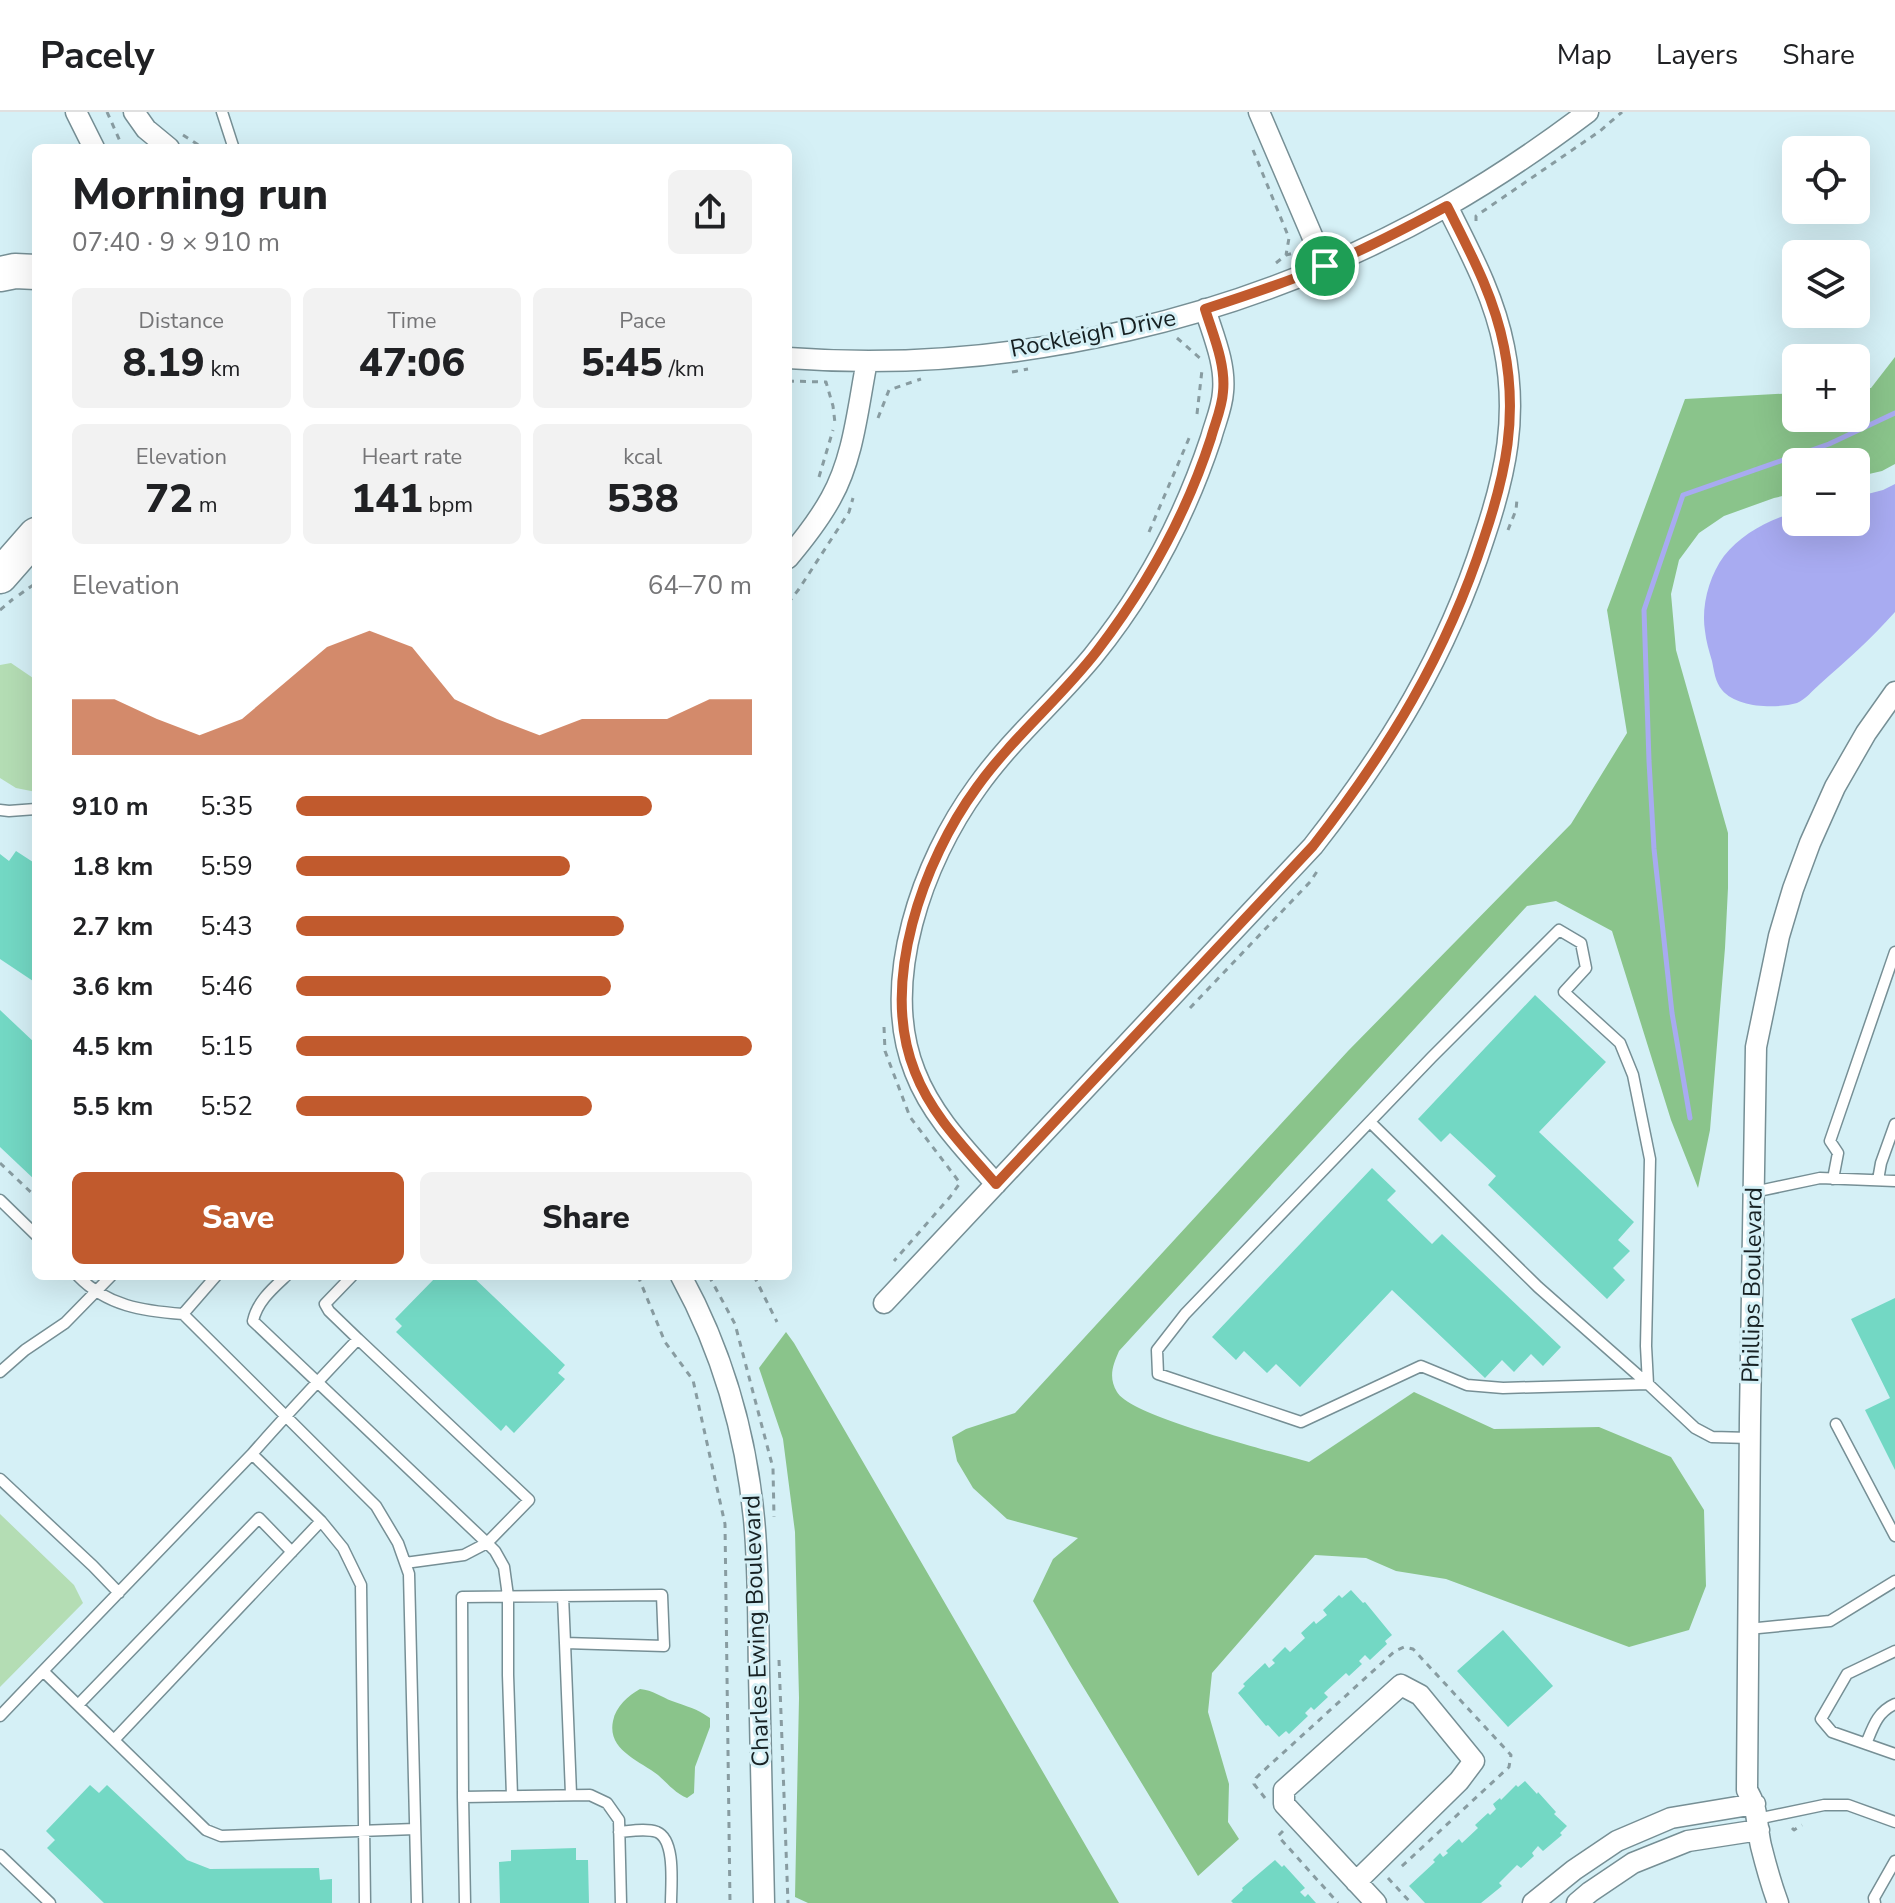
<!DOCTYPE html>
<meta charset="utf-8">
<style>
:root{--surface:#fff;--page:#f2f2f2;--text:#202124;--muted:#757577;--line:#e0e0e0;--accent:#c15a2d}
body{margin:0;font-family:"Nunito Sans",sans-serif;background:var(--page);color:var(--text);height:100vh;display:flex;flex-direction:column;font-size:30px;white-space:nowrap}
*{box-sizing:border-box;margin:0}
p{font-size:26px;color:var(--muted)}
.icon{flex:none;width:44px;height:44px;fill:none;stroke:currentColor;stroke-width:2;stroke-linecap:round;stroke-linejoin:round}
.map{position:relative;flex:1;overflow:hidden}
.drawer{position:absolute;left:32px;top:32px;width:760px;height:1136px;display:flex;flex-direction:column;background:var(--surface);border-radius:12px;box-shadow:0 8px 32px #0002}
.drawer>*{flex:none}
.fabs{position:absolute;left:1782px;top:24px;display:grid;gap:16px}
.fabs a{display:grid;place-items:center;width:88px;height:88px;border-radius:12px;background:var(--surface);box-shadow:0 8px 32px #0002;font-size:40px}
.pin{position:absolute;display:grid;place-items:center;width:68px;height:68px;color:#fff;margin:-34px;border:4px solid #fff;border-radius:50%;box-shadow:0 2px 8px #0007}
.round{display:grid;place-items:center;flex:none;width:84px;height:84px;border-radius:12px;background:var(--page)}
.summary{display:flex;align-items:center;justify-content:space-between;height:136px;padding:0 40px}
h1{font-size:44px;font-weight:800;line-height:60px}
.figures{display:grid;grid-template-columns:repeat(3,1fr);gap:12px;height:136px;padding:8px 40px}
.figures div{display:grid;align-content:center;border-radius:12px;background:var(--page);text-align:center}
.figures b{font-size:40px;font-weight:800}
.figures small{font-size:22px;font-weight:400}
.figures p{font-size:22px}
.chart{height:224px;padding:16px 40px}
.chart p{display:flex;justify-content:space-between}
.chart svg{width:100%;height:144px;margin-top:8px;fill:var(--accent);opacity:.7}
.action{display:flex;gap:16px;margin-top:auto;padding:16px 40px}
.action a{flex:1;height:92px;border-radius:12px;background:var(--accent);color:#fff;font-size:32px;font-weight:800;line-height:92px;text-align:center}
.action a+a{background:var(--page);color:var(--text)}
ul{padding:0 40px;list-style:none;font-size:26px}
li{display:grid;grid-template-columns:128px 96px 1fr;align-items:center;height:60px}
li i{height:20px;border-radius:10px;background:var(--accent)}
header{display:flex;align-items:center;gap:48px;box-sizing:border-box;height:112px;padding:0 40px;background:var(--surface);border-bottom:2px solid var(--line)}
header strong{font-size:38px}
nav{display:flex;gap:44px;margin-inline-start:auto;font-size:28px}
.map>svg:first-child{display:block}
.green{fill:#b4ddb4}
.forest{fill:#8ac48b}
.water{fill:#a8abf1}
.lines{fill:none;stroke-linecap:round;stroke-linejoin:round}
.stream{stroke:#a8abf1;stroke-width:5}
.building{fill:#73d8c4}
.lane-casing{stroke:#768f95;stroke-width:13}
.street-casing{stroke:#768f95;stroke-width:23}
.primary-casing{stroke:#768f95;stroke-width:37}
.path{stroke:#889ca1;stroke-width:3;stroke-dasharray:6 6;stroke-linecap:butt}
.lane{stroke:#fff;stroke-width:10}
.street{stroke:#fff;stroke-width:20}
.primary{stroke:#fff;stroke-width:34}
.route-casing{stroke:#fff;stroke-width:16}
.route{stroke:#c15a2d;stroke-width:10}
.labels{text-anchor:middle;stroke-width:6;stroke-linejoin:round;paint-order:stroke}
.street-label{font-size:24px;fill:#172123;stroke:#d5f0f6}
</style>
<header>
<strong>Pacely</strong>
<nav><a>Map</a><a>Layers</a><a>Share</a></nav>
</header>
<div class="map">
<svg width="1895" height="1791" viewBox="0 0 1895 1791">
<rect width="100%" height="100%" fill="#d5f0f6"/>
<path class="green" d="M 11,551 L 36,568 L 36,680 L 16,676 L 0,666 L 0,553 Z
M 0,1402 L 74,1473 L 83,1491 L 0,1575 Z"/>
<path class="forest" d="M 1895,245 L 1895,352 L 1882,359 L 1856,365 L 1856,350 L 1796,350 L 1796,381 L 1774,386 L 1724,404 L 1699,421 L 1679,448 L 1671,482 L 1676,538 L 1728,721 L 1728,776 L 1725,836 L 1710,1018 L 1698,1076 L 1671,1008 L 1612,819 L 1556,789 L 1527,794 L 1119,1239 C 1113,1253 1108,1265 1117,1280 C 1131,1305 1275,1340 1309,1350 L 1414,1280 L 1494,1317 L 1599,1315 L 1671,1345 L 1704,1398 L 1706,1474 L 1689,1518 L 1629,1535 L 1446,1467 L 1396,1459 L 1366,1446 L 1315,1443 L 1212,1561 L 1208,1600 L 1229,1672 L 1228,1710 L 1239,1727 L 1198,1764 L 1070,1553 L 1033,1489 L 1053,1447 L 1078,1426 L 1007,1407 L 973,1376 L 957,1349 L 952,1325 L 966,1317 L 1015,1301 L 1348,939 L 1571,712 L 1627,621 L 1607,498 L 1685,287 L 1796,281 L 1796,306 L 1856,306 L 1856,277 L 1871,276 Z
M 786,1220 L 794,1231 L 1119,1791 L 808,1791 L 795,1785 L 799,1586 L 795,1420 L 783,1327 L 759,1256 Z
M 640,1577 C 653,1578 661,1585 672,1589 C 688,1595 696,1596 710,1606 L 710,1615 L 695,1655 L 694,1681 L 687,1686 C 675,1681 667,1671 658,1663 C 639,1648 607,1638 613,1609 C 616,1594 628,1584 640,1577 Z"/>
<path class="water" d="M 1895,372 L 1895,500 C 1872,526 1846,549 1820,572 C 1813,578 1805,588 1797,591 C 1776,597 1737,596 1722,578 C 1715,570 1714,558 1712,549 C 1709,539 1706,529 1705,519 C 1701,495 1709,464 1724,444 C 1741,422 1770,407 1796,400 L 1796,410 L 1856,410 L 1856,385 L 1883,378 Z"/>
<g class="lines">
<path class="stream" d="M 1690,1006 L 1672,901 L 1654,737 L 1649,649 L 1644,498 L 1683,383 L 1829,332 L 1895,301"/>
</g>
<path class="building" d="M 16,739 L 36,752 L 36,871 L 0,847 L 0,742 L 9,749 Z
M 1535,883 L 1606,950 L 1539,1020 L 1634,1110 L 1618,1128 L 1630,1139 L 1613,1156 L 1625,1168 L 1607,1187 L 1488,1073 L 1496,1064 L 1450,1021 L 1441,1030 L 1418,1007 Z
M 0,898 L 36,932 L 36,1069 L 0,1035 Z
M 1372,1056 L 1396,1079 L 1387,1088 L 1432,1132 L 1442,1122 L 1561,1235 L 1543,1254 L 1531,1242 L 1514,1260 L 1502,1248 L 1485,1266 L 1392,1178 L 1300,1275 L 1276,1252 L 1267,1261 L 1244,1239 L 1236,1248 L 1212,1225 Z
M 437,1164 L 472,1164 L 565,1253 L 558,1261 L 565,1267 L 514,1321 L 506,1313 L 501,1319 L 396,1220 L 402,1214 L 395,1207 Z
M 1895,1186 L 1895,1358 L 1865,1298 L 1890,1286 L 1851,1207 Z
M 1351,1478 L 1363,1491 L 1365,1490 L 1392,1523 L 1385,1529 L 1387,1532 L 1370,1548 L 1365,1543 L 1359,1549 L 1362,1552 L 1349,1564 L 1346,1561 L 1324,1581 L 1328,1585 L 1314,1598 L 1311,1595 L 1305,1601 L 1308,1604 L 1289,1622 L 1286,1619 L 1279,1625 L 1268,1613 L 1266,1614 L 1238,1581 L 1245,1574 L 1243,1572 L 1265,1551 L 1269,1556 L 1275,1551 L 1272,1548 L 1285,1535 L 1290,1540 L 1305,1526 L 1301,1521 L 1314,1509 L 1316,1512 L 1327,1503 L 1323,1498 L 1339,1483 L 1342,1486 Z
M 1503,1518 L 1553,1574 L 1508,1615 L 1457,1559 Z
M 1525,1669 L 1537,1682 L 1538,1680 L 1556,1700 L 1554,1702 L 1567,1714 L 1560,1721 L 1562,1723 L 1543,1739 L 1538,1734 L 1532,1741 L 1534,1744 L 1521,1756 L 1517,1753 L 1499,1771 L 1502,1774 L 1481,1791 L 1425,1791 L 1409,1774 L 1435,1750 L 1433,1748 L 1440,1741 L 1443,1745 L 1448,1741 L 1446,1739 L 1459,1727 L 1462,1731 L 1478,1716 L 1475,1713 L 1488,1701 L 1490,1703 L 1496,1697 L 1493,1692 L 1500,1686 L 1501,1688 L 1516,1673 L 1518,1675 Z
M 90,1673 L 99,1681 L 107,1673 L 187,1748 L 210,1757 L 319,1756 L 320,1768 L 332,1767 L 332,1791 L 104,1791 L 47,1736 L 55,1728 L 46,1719 Z
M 576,1736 L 576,1748 L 588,1748 L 589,1791 L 500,1791 L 499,1750 L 511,1749 L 511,1738 Z
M 1275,1748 L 1282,1755 L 1284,1753 L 1305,1776 L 1300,1780 L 1305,1785 L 1308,1782 L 1316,1791 L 1233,1791 L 1231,1789 L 1243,1778 L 1242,1776 Z"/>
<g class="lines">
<g class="lane-casing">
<path id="lane" d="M 222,0 L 233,34 L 231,36
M 0,698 L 9,699 L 36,697
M 1370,1010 L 1538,1175 L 1648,1272
M 1833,1067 L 1838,1041 L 1830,1029 L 1895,840
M 1878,1068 L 1881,1051 L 1895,1012
M 1754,1080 L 1820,1066 L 1895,1069
M 0,1088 L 36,1123
M 78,1164 C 107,1194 143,1199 183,1202 L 376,1394 L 398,1431 L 409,1462 L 417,1791
M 352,1164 L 325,1192 L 329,1199 L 358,1227
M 183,1202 L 216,1164
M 0,1260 L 25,1238 L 65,1211 L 111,1164
M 1648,1272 L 1646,1234 L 1650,1047 L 1633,963 L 1620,931 L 1564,880 L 1586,856 L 1581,831 L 1559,818 L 1432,945 L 1185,1202 L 1157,1238 L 1158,1262 L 1301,1310 L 1421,1254 L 1467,1273 L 1503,1276 L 1648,1272 L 1695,1316 L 1712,1325 L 1750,1326
M 1836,1312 L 1895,1424
M 252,1342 L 43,1559 L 206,1718 L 221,1724 L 415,1717
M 0,1367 L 93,1454 L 119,1481
M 321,1409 L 343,1436 L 361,1473 L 365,1791
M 405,1451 L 464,1443 L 487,1431 L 495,1439 L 504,1455 L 508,1484 L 508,1563 L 512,1684
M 563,1484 L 565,1531
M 1748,1517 L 1830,1509 L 1895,1469
M 1895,1539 L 1847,1562 L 1821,1607 L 1832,1620 L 1895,1642
M 78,1593 L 259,1406 L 292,1440
M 0,1604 L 43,1559
M 114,1628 L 321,1409 L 252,1342 C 286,1303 322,1265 358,1227 L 529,1388 L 487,1431 L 253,1209 C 257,1190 272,1177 286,1164
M 1866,1632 C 1873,1615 1877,1600 1895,1592
M 463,1685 L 462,1485 L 662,1483 L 664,1534 L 565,1531 L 571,1682
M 1757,1707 L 1824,1693 L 1848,1693 L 1895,1710
M 619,1720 C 631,1719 646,1716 657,1720 C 676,1728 671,1773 671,1791
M 0,1743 L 50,1791
M 465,1791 L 463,1685 L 590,1683 L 607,1691 L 619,1708 L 621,1791
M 1875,1791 L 1874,1786 L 1895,1749"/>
</g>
<g class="street-casing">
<path id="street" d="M 76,0 L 94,36
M 134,0 L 146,17 L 169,36
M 1259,0 L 1325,154
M 788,246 C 1015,263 1249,206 1447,94 C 1496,66 1543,34 1588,0
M 788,446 C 804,427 819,408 831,386 C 854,345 858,294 867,249
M 996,1072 C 965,1037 932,1004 915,960 C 879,870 923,749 977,675 C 1011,627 1056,589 1093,544 C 1145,480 1185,404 1211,326 C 1215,311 1222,296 1223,280 C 1226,252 1213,223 1205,197
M 681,1164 C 722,1239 746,1322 754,1407 C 759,1458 758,1509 759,1560 C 761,1637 763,1714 764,1791
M 884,1191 L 1313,734 C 1389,637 1446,544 1484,426 C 1506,361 1518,304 1504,235 C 1494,184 1470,140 1447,94
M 1356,1770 L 1459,1669 L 1474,1649 L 1420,1583 L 1401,1573 L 1284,1678 L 1284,1692 L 1376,1791
M 1533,1791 L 1574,1758 L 1617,1729 L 1671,1706 L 1755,1692
M 1577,1791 L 1590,1780 L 1633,1751 L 1688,1729 L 1759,1718
M 1778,1791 C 1771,1772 1766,1754 1761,1734 C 1756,1712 1759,1698 1747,1678 L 1750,1306 L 1756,935 L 1779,824 L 1793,777 L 1810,731 L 1835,675 L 1866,621 L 1895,580"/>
</g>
<g class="primary-casing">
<path id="primary" d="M 0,162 L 15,159 L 36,160
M 0,464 L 36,423"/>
</g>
<path class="path" d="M 107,0 L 123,36
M 183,23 L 203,36
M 1253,38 L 1289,126 L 1286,143
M 1476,109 L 1476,104 L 1600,19 L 1622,0
M 1276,151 L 1286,143 L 1298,140
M 1177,226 L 1201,247
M 1012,260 L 1028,257
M 788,269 L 826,270 L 833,294 L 835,311
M 1197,302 L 1202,258
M 878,306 L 889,278 L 921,267
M 819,365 L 833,318
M 1508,418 L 1516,398 L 1517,387
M 1149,420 L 1190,324
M 19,483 L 36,471
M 788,491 L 799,477 L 849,400 L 853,386
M 0,498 L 13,487
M 1190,896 L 1310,770 L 1318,758
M 884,915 L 885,939 L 910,1005 L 960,1071 L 950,1085 L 894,1149
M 0,1051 L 36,1085
M 638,1164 L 665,1230 L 693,1268 L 725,1412 L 730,1791
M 709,1164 L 735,1212 L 773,1356 L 774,1405
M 754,1164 L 777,1210
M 779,1548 L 788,1791
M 1265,1686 L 1254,1672 L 1256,1666 L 1261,1661 L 1395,1539 L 1404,1535 L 1413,1537 L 1511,1643 L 1509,1655 L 1400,1756
M 1792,1716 L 1794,1718 L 1802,1713
M 1283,1719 L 1278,1724 L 1338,1791
M 1388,1766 L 1411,1791"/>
<use href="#lane" class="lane"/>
<use href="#street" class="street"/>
<use href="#primary" class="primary"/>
</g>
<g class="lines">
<g class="route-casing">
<path id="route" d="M 1447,94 C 1470,140 1494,184 1504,235 C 1518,304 1506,361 1484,426 C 1446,543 1388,638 1313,734 L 996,1072 C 966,1037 932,1004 915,960 C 879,871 923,749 977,675 C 1012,626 1060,587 1097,539 C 1146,475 1186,403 1211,326 C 1215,311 1222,296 1223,280 C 1226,252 1213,223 1205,197 C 1245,184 1285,171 1323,155 C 1366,137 1406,116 1447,94 Z"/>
</g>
<use href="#route" class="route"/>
</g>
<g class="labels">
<g class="street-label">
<text transform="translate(1093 221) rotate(-11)" y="8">Rockleigh Drive</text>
<text transform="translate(1752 1173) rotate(-89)" y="8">Phillips Boulevard</text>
<text transform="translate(756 1519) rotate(-92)" y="8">Charles Ewing Boulevard</text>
</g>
</g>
</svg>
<div class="fabs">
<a><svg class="icon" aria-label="locate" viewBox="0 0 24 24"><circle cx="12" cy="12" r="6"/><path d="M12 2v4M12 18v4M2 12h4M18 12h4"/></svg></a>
<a><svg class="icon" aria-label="layers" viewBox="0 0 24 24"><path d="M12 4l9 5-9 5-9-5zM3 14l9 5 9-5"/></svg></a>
<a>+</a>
<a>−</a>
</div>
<div class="pin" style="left:1325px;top:154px;background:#1e9e55"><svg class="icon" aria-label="arrive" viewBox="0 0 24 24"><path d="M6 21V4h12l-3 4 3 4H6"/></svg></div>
<section class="drawer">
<div class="summary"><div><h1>Morning run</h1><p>07:40 · 9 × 910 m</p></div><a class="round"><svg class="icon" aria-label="share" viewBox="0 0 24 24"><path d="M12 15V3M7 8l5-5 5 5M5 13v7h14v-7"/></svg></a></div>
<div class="figures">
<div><p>Distance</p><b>8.19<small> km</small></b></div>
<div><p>Time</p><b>47:06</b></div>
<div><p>Pace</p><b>5:45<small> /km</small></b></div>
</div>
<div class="figures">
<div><p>Elevation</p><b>72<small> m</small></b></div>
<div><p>Heart rate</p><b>141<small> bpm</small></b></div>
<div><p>kcal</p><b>538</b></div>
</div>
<div class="chart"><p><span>Elevation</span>64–70 m</p>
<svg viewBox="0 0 160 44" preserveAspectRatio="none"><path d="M0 44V27L10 27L20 33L30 38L40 33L50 22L60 11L70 6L80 11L90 27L100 33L110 38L120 33L130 33L140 33L150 27L160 27V44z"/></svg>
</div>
<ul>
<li><b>910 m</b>5:35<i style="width:78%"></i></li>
<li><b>1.8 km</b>5:59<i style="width:60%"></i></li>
<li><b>2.7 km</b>5:43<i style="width:72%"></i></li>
<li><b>3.6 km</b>5:46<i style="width:69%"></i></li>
<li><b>4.5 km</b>5:15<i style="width:100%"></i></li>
<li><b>5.5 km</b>5:52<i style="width:65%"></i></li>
</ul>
<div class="action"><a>Save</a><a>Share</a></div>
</section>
</div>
